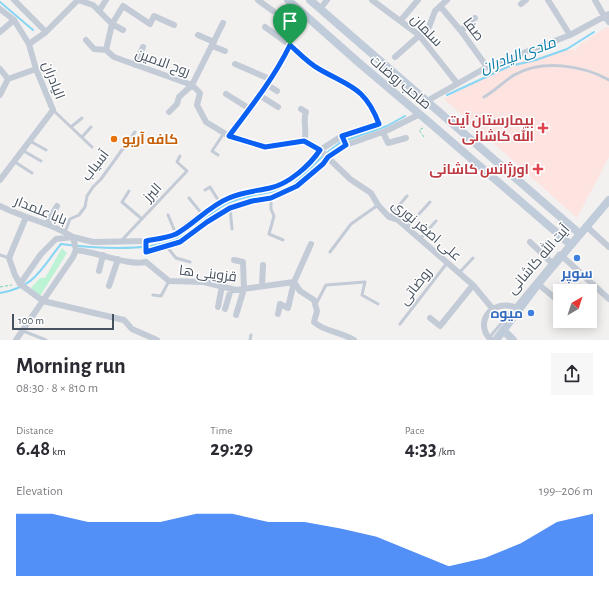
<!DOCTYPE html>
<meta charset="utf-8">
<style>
:root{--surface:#fff;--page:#f7f7f7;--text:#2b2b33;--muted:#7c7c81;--accent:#0a60f3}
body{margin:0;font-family:"Alegreya Sans",Cairo,sans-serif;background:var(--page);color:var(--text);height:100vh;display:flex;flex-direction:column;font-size:15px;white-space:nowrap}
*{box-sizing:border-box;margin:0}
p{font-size:13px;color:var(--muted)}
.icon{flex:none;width:22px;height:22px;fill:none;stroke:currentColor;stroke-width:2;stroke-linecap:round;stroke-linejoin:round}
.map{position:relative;height:340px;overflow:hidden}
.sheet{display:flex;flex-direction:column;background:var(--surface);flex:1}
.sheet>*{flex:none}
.needle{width:26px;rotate:39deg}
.tools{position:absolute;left:553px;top:284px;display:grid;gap:8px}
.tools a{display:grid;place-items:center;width:44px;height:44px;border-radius:0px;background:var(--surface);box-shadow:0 2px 10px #0003;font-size:20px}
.scale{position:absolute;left:12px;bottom:10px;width:102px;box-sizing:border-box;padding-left:4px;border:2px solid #46525f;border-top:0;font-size:11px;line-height:14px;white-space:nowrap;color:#46525f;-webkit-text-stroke:3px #fff;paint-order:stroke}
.pin{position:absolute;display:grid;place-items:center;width:34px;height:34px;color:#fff;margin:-41px -17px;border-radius:50% 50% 50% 0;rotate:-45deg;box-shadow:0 0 4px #0007}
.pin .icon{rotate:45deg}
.round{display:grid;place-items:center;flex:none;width:42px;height:42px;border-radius:0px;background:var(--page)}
.head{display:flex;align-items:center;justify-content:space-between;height:68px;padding:0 16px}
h1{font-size:22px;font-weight:600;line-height:30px}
.metrics{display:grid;grid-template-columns:repeat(3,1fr);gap:6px;height:68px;padding:4px 16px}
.metrics div{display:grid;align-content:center}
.metrics b{font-size:20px;font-weight:600}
.metrics small{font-size:11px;font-weight:400}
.metrics p{font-size:11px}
.chart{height:112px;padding:8px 16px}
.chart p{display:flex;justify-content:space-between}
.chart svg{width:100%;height:72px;margin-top:4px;fill:var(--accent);opacity:.7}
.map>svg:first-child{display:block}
.medical{fill:#fde4e0}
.green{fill:#bcf3d5}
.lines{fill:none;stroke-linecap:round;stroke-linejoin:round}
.stream{stroke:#85d5f3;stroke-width:2}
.path{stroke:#71d4aa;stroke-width:1;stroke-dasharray:3 2;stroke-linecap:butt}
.lane{stroke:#c3cbd6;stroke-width:3}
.street{stroke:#c3cbd6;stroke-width:6}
.secondary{stroke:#c1ccda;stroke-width:8}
.route-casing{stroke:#fff;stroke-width:8}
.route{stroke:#0a60f3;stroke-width:5}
.health-dot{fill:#e0444e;stroke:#fff;stroke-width:1.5}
.food-dot{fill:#e8710a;stroke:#fff;stroke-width:1.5}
.shop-dot{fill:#3f7fe0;stroke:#fff;stroke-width:1.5}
.labels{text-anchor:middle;stroke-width:3;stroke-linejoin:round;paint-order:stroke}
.street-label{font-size:14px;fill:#46525f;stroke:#fff}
.health-label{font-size:14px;font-weight:bold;fill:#be3a42;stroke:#fff;text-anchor:end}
.food-label{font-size:14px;font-weight:bold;fill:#c56008;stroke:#fff;text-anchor:start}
.shop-label{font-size:14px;font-weight:bold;fill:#366cbe;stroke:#fff}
.water-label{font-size:15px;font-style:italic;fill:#027aa7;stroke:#fff}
</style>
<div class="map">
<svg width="609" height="340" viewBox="0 0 609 340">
<rect width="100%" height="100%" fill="#f3f0f0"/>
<path class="medical" d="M 607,27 L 609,28 L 609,157 L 577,218 L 444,99 L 505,65 L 571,49 L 575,51 L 581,44 Z"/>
<path class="green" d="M 62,248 L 67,253 L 40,296 L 31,288 L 40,278 L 45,278 Z"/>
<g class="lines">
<path class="stream" d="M 0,2 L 33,30
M 447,95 L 510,66 L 536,60 L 567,49 L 594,32
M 292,186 L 325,154 L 341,142 L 387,126 L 405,116
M 0,293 C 35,287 40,270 61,244 C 91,248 146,252 173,240 C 192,231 208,214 226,204 C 245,194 268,195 288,187"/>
<path class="path" d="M 423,128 L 419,130 L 424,137
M 0,287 L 12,285"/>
<path class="lane" d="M 484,97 C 495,91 503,82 514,75 C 542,59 582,65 609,80
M 53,110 L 92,147
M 71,127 L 82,118
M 82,137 L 91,127
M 30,141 L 46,150
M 22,150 L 41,161
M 218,155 L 212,151 L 224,133
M 15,162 L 32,173
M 205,190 L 210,187 L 220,203
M 129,191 L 122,202 L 142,219
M 189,198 L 202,214
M 271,198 L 271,209 L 274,216 L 269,234 L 283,240
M 230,208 L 232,229
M 168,215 L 176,234
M 389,217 L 407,196
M 407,227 L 430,202
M 65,232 L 70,219 L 79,215 L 85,207 L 87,196 L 93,187 L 101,179 L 135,132
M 420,239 L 436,221
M 121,241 L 187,171 L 177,162 L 180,156
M 167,247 L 176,258 L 190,262
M 330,252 L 351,224 L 378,205
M 0,255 L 9,258
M 459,273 L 473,258
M 153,295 L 161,296 L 169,281
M 316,304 L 326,285 L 365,282 L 362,295 L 378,304
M 400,324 L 447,263
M 23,331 L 46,340
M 489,338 L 559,253
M 250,340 L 251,335"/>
<path class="street" d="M 14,0 L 46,32
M 78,0 L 93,5 L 112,24 L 106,50 L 114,57 L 192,85 L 200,93 L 197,105 L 206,122 L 229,136 L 265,147 L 304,141 L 320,150 L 350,179 L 371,193 L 378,205 L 389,217 L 398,220 L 473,285 L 492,308
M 258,0 L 273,11
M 372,0 L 419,35 L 457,83
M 548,0 L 570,35
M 595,0 L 604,16 L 609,22
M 521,4 L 526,0
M 440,6 L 461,31 L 487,67
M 0,9 L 14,20 L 29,44
M 320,9 L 327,0
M 99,11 L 106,0
M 401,20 L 418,0
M 123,30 L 112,24 L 123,6 L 150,24 L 154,16 L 174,25
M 461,31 L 475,18
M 0,32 L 14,20
M 198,35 L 214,42
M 86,40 L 94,49 L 106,50
M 212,46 L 225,51
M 395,57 L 429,27 L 435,11 L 447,0
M 235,64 L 270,79
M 135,65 L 143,47
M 0,69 L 8,79 L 36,69
M 266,84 L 277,91
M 226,94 L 250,109
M 0,95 L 8,79
M 259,95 L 278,107
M 427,101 L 487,67 L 570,35 L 609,14
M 301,109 L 306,112 C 302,122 308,130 304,141
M 169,112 L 177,104 L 179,97 L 192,85 L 223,23
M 383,132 L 388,143 L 406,138
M 229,136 C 251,107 275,78 290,45
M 0,180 L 53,110 L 36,69 L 29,44 L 46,32 L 78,0
M 0,206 C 25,219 50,222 73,237
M 26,217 L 9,258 L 15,275 L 20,284 L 43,301 L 124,320 L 132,329 L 157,340
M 47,224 L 57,206
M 586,226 L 609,247
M 530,242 L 554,265
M 76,250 C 98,252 127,266 146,262
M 146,252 L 180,242 L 207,222 L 230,208 L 252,201 L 271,198 L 297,186 L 323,164 L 327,157 L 346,145 L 388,130 L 420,114
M 562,256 L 609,299
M 234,260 L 243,262 L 244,289 L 236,315
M 146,262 L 169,281 L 204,282 L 236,290 L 294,282 L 300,291 L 314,300 L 317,311 L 314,322 C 323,331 341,332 354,340
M 99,271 L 103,255
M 20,284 L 41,254 L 56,239 L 73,237 L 93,242 L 146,241 L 176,234 L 202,214 L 229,198 L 249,191 L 272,188 L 292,178 L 315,157 L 320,150 L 342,136 L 379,123 L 374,110 L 364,95 L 347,83 L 318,69 L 290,45 L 265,27
M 538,284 L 555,298
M 109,286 L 118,259
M 262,286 L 263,265
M 218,307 L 222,286
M 225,309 L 231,289
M 278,314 L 280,304 L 288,308 L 294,282 L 311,244
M 430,318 L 440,326 L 473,285
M 16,340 L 73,257 L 76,250 L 73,237
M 491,340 C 472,321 495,296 519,309"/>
<path class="secondary" d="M 288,0 L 358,62 L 430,123 L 571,245
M 310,0 L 580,234
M 503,330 L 513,340
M 496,340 L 538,284 L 609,200"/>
</g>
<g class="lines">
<g class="route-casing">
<path id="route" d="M 290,45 C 299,53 308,63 319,69 C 350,87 365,87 379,124 L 342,136 L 346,145 L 328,157 L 323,164 L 297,186 L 271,198 L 252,201 L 230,208 L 207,222 L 180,242 L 146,252 L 146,241 C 156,239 167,238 176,234 C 194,224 209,206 229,198 C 242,192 257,191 270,188 C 289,184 310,165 320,150 L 304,141 L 265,147 L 229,136 C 251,107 274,78 290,45 Z"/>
</g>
<use href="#route" class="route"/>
</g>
<g class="health-dot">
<path d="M541 122h4v4h4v4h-4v4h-4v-4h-4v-4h4z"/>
<path d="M536 163h4v4h4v4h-4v4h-4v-4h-4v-4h4z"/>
</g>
<circle class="food-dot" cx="114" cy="139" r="4"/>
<g class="shop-dot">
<circle cx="577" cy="258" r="4"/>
<circle cx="531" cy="313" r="4"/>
</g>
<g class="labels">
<g class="street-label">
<text transform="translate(474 29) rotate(53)" y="5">صفا</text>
<text transform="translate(427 30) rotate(46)" y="5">سلمان</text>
<text transform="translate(163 62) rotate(20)" y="5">روح الامین</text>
<text transform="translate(54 80) rotate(69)" y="5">الیادران</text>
<text transform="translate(401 82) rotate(40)" y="5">صاحب روضات</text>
<text transform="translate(95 165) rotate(-52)" y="5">آسیاب</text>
<text transform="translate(152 192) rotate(-47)" y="5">البرز</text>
<text transform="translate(41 210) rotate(22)" y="5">بابا علمدار</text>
<text transform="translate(427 230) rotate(40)" y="5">علی اصغر نوری</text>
<text transform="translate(538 259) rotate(-49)" y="5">آیت الله کاشانی</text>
<text transform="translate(208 273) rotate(7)" y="5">قزوینی ها</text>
<text transform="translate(415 286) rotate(-52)" y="5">روضاتی</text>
</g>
<g class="health-label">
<text x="534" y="125">بیمارستان آیت<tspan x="534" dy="16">الله کاشانی</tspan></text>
<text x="529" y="174">اورژانس کاشانی</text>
</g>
<g class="food-label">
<text x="122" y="144">کافه آریو</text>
</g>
<g class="shop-label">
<text x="577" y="278">سوپر</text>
<text x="523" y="318" text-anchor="end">میوه</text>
</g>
<g class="water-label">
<text transform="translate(518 55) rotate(-20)" y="5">مادی الیادران</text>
</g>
</g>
</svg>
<div class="tools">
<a><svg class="needle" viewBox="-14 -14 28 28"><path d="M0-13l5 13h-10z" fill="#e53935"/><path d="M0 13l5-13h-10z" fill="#7c7c81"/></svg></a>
</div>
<div class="scale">100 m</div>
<div class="pin" style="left:290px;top:45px;background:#1e9e55"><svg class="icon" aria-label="arrive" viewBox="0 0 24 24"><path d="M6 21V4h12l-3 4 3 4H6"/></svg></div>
</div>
<section class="sheet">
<div class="head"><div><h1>Morning run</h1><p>08:30 · 8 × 810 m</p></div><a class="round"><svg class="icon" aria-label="share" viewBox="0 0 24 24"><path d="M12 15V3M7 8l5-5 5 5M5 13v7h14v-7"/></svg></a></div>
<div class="metrics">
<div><p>Distance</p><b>6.48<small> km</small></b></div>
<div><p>Time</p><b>29:29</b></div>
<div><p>Pace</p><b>4:33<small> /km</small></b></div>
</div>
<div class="chart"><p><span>Elevation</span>199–206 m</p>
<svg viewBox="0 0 160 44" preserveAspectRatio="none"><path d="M0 44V6L10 6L20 11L30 11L40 11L50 6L60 6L70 11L80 11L90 15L100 20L110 29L120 38L130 33L140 24L150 11L160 6V44z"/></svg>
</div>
</section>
